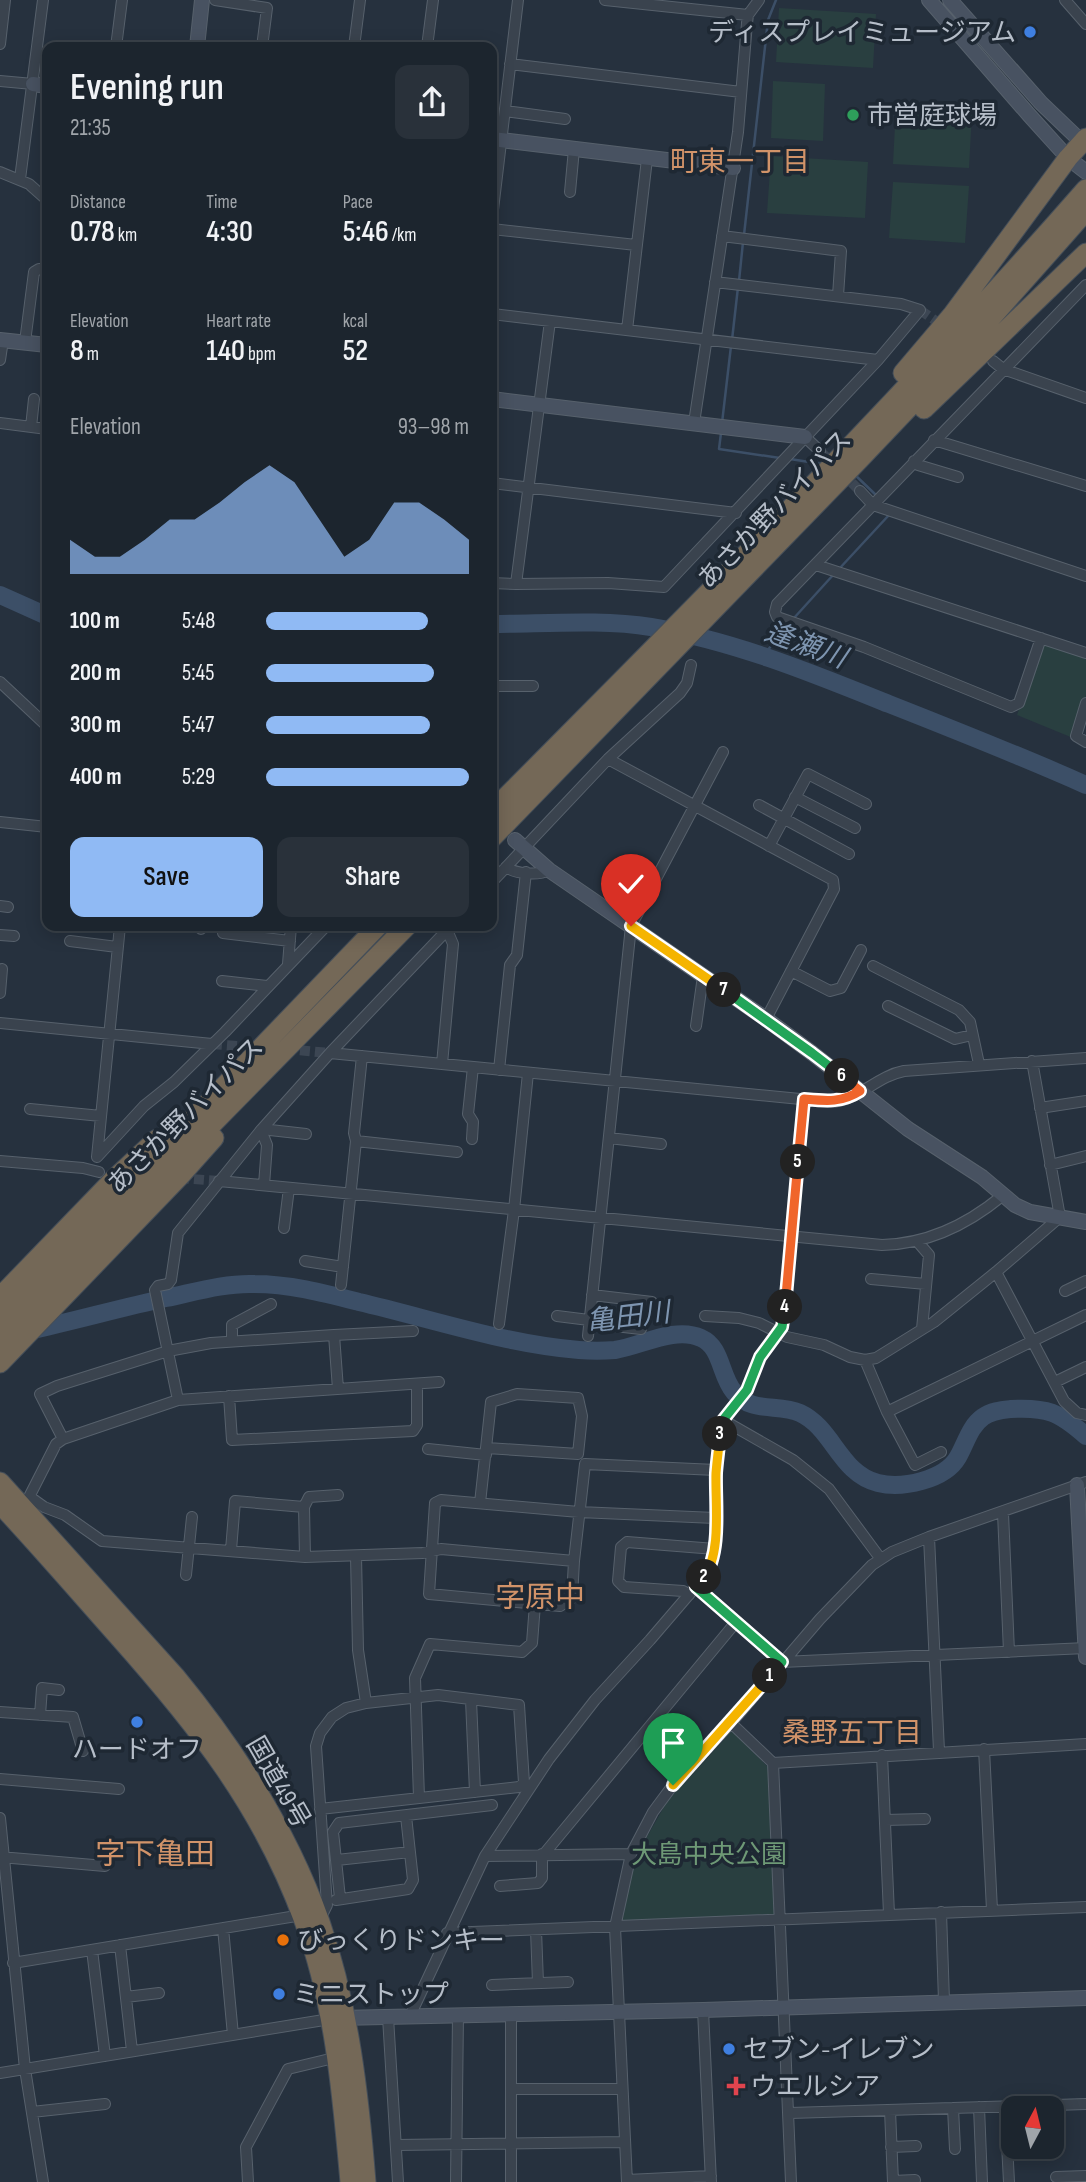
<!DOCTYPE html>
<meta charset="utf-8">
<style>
:root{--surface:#1c252e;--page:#29313a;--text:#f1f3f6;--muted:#a0a5aa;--line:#3a424a;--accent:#90baf4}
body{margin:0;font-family:"Sofia Sans Condensed","Noto Sans JP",sans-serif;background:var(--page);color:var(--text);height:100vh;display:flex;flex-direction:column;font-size:26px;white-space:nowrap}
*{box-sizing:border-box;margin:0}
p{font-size:23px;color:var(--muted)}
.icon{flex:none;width:38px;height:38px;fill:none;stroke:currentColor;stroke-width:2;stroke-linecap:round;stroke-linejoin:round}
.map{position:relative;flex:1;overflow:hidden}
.drawer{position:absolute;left:42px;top:42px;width:455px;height:889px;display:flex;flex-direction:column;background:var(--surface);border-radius:14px;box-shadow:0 4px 18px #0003,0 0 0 2px var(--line)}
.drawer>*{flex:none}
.needle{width:46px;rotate:7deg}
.fabs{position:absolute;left:1001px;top:2096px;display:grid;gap:14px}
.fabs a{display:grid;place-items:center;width:63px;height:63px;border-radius:14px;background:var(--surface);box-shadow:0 4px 18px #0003,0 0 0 2px var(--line);font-size:35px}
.pin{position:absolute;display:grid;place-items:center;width:60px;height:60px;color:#fff;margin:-72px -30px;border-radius:50% 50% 50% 0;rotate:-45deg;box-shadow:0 0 7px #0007}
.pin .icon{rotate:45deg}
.km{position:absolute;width:35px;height:35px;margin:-18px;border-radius:50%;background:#222;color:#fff;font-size:19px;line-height:35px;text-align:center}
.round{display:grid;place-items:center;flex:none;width:74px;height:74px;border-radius:14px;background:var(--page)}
.head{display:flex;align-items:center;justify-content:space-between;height:119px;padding:0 28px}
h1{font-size:38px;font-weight:600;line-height:52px}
.metrics{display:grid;grid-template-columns:repeat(3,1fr);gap:10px;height:119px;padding:7px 28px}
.metrics div{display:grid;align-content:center}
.metrics b{font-size:30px;font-weight:600}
.metrics small{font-size:19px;font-weight:400}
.metrics p{font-size:19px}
.chart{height:196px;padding:14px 28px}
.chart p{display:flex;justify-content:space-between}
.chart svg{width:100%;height:126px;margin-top:7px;fill:var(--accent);opacity:.7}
.cta{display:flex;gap:14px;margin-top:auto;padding:14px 28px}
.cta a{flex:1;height:80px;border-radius:14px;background:var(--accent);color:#111;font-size:28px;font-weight:600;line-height:80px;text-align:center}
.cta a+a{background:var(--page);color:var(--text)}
ul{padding:0 28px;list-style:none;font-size:23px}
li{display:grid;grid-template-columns:112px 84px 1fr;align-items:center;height:52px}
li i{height:18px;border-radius:9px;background:var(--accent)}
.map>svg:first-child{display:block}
.green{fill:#293f40}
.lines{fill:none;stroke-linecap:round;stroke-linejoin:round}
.stream{stroke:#3c4f67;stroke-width:2.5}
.river{stroke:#3c4f67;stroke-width:18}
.street-tunnel{stroke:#3c4653;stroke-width:10;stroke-dasharray:10 5;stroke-linecap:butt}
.street-casing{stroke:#57616c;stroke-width:12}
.secondary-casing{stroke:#57616c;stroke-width:16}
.highway-casing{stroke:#444e59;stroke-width:21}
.street{stroke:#3a434e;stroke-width:10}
.secondary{stroke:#485261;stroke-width:14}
.highway{stroke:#746857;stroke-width:19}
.split-1-casing{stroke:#fff;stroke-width:14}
.split-2-casing{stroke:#fff;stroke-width:14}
.split-3-casing{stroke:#fff;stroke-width:14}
.split-4-casing{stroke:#fff;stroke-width:14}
.split-5-casing{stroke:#fff;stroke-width:14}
.split-6-casing{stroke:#fff;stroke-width:14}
.split-7-casing{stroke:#fff;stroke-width:14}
.split-8-casing{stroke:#fff;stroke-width:14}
.split-1{stroke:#f5b400;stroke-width:9}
.split-2{stroke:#22a559;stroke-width:9}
.split-3{stroke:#f5b400;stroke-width:9}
.split-4{stroke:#22a559;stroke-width:9}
.split-5{stroke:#f0652b;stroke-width:9}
.split-6{stroke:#f0652b;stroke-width:9}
.split-7{stroke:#22a559;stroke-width:9}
.split-8{stroke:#f5b400;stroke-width:9}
.shop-dot{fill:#3f7fe0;stroke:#1e2833;stroke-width:2.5}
.leisure-dot{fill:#2e9e5b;stroke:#1e2833;stroke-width:2.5}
.food-dot{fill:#e8710a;stroke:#1e2833;stroke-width:2.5}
.health-dot{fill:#e0444e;stroke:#1e2833;stroke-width:2.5}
.labels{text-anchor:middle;stroke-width:7;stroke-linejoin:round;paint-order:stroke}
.poi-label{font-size:26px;fill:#b6bec9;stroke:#1e2833;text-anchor:start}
.street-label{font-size:26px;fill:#b6bec9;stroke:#1e2833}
.park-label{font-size:26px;fill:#6e9976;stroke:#1e2833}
.neighbourhood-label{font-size:28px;fill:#d19369;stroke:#1e2833}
.water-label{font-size:28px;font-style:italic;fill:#7e95b0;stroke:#1e2833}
.quarter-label{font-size:30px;fill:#d19369;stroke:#1e2833}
</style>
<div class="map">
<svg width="1086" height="2182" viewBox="0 0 1086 2182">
<rect width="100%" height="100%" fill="#26313e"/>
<path class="green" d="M 779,8 L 876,14 L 873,68 L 776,62 Z
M 773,81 L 825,84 L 823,141 L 771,138 Z
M 896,107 L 972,111 L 969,168 L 893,164 Z
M 771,156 L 868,162 L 865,218 L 767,213 Z
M 893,182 L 969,186 L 965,243 L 889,238 Z
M 1043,641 L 1086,655 L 1086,695 L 1073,738 L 1017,715 Z
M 732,1731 L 768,1767 L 775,1914 L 621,1922 L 636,1856 L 668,1800 Z"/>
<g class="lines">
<path class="stream" d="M 744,235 L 768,20 L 776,0
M 739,281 L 743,242
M 732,340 L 738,287
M 722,423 L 731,346
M 721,433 L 719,449 L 780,458
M 790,459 L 822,464
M 854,474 L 877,496
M 839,569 L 889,515
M 794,618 L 834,574
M 763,656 L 787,626"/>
<path class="river" d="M 0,595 L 47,616
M 492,624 C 542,624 602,619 651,627 C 734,641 812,673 889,704 C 955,730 1021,756 1086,785
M 28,1331 C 74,1321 120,1308 166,1298 C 195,1292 224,1283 254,1284 C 290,1284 324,1293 359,1302 C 432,1319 505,1344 579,1350 C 591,1351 603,1351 615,1350 C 641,1346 675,1326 701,1338 C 722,1347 720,1376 734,1392 C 752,1414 778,1403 800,1413 C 833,1428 840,1474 878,1483 C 902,1489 945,1480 958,1457 C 966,1443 970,1426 983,1417 C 991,1411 1002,1410 1011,1409 C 1047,1407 1059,1412 1086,1436"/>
<path class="street-tunnel" d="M 920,310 L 946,328
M 820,451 L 860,491
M 212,1044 L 262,1048
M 285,1049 L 330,1053
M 179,1178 L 219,1181"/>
<g class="street-casing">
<path id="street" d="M 215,0 L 267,8 L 262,47
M 605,0 L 748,15
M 1065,0 L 1086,24
M 0,44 L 5,0
M 116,47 L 122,0
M 354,47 L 360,0
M 427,47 L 433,0
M 510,64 L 741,92
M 0,81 L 33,84
M 505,111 L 565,119
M 0,172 L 29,184 L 47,200
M 20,179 L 43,0
M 570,192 L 574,149
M 492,218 L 518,0
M 492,229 L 636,245
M 722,236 L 841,251 L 838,296
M 492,314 L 878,360
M 550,321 L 516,584 L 608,583 L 664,587 L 878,360 L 920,310 L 901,304 L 715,282
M 627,330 L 647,159
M 25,342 L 34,272 L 39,269 L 47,270
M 0,360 L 3,340
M 993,361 L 1003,369 L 1086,398
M 0,423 L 47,429
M 694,423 L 738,132 L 747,23 L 748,15 L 759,0
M 31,427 L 34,399
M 805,437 L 820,451
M 934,440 L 1086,486
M 914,461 L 918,465 L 958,477
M 492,483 L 736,513
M 860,491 L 873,505 L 1086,576
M 816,565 L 1086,653
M 492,583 L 516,584
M 1041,638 L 1019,703 L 1011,707 L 864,647 L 777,617 L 775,612 L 777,604 L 1086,285
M 0,682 L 47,726
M 492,686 L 533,686
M 1086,703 L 1076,736 L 1086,742
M 608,759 L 833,880 L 834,889 L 766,1019
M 795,797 L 855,828
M 759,805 L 849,854
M 0,822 L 47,827
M 769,846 L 808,774 L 866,804
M 506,867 C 516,874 538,876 549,870
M 492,882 L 608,759 L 680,693 L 687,683 L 691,665
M 0,906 L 8,907
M 120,926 L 97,1157 L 144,1106 L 174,1082 L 225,1032 L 326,926
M 201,929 L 201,926
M 223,933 L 290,941
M 0,935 L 14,936
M 70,941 L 117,947
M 288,964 L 291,926
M 873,966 L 959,1010 L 970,1022 L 979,1064
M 791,971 L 830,991 L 841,988 L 861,950
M 222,981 L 267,986
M 0,993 L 2,969
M 888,1006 L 955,1039 L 972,1035
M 0,1023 L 212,1044
M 696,1026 L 703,976
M 330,1053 L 831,1102 C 858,1101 877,1076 904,1071 L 1086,1058
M 442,1064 L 453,944 L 447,930
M 499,1070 L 510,965 L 517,955 L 526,872
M 1040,1108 L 1086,1101
M 30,1109 L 101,1116
M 264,1127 L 270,1130 L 306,1134
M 261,1130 L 267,1145 L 264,1185
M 609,1138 L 661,1144
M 472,1139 L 473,1122 L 468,1114 L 473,1067
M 356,1141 L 457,1152
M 0,1161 L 83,1168 L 99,1172
M 1050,1165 L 1086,1156
M 219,1181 L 882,1245 C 927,1244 968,1224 1002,1196
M 284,1228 L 289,1188
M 917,1241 L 929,1255 L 922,1329
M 305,1261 L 343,1267
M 996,1272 L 1064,1401 L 1077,1413 L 1086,1415
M 871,1279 L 926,1284
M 341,1285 L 356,1141 L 354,1133 L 362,1056
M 1065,1291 L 1086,1281
M 592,1295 L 652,1302
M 557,1316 L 589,1320
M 705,1316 L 739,1318 L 759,1323 L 787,1337 L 824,1345 L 850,1357 L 865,1360 L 876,1358 L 934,1322 L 996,1272 L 1060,1217 L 1032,1061
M 589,1323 L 641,1329
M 499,1324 L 514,1210 L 528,1073
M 334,1335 L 413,1331
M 588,1336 L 631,926 L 723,752
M 232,1341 L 232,1325 L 271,1304
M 865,1360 L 887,1412 L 915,1465 L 941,1452
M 1055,1382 L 1086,1367
M 229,1396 L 232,1440 L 413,1431 L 417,1425 L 417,1384
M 178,1400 L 155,1290 L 158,1286 L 168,1284 L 171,1280 L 178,1233 L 261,1130 L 330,1053 L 451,926
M 887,1412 L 1086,1315
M 723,1420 L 793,1460 L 829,1489 L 880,1558
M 63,1439 L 40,1394 L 57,1386 L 168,1351 L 211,1343 L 334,1335 L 338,1389
M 428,1449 L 486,1455
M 30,1497 L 44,1507 L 65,1515 L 102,1541 L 305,1557 L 423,1553 L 441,1549 L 574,1561 L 585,1464 L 716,1470
M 27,1501 L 56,1444 L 63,1439 L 178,1400 L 439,1382
M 480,1503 L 491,1402 L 517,1394 L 578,1398 L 582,1416 L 578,1454 L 487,1448
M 304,1507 L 309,1497 L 338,1495
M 1003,1513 L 1009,1652
M 929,1537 L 939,1751
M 231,1550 L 235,1501 L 304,1507 L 305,1557
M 356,1556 L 358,1650 L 366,1703
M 574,1561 L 572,1598 L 560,1606 L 429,1594 L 435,1503 L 441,1500 L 579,1512 L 715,1518
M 186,1575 L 192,1517
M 696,1587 L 782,1662 L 1086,1648
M 689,1595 L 683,1591 L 624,1587 L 618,1581 L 621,1547 L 627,1542 L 715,1549
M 471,1700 L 475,1792
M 0,1712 L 73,1717 L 83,1751
M 40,1715 L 42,1688 L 59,1690
M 731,1723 L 773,1763 L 791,2182
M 984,1749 L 992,1910
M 882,1755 L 889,1914
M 773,1763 L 1086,1744
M 0,1779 L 119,1789
M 419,1798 L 415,1678 L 430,1644 L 522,1652 L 532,1643 L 535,1604
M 320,1809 L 519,1787 L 524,1783
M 0,1818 L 25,2069 L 43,2182
M 885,1820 L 925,1819
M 544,1854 L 736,1622
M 485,1856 L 631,1854
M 0,1857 L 105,1866
M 337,1860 L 410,1852
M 500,1886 L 538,1883 L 542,1878 L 542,1854
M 340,1898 L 333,1832 L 339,1823 L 492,1805
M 336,1900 L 408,1889 L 413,1880 L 406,1816
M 941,1912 L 944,2001
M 319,1921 L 327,1905 L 316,1746 L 320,1733 L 332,1717 L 346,1708 L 366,1703 L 438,1695 L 519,1705 L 524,1783 L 530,1788
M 223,1928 L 233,2035
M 536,1930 L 538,1983
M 447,1933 L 1086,1907
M 120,1945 L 132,2051
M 92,1950 L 105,2056
M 13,1963 L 302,1915
M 492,1985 L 568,1982
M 126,1997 L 159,1993
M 703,2010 L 711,2182
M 410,2016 L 485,1856 L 549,1759 L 595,1700 L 650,1640 L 710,1570 L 715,1549 L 716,1470 L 721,1424 L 730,1410 L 747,1390 L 760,1357 L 783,1324 L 804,1099
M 388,2017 L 398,2182
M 0,2073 L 330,2019
M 511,2089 L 622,2089
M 1005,2106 L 1009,2182
M 979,2107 L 982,2182
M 953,2108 L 955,2149
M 890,2110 L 893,2182
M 32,2112 L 105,2104
M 790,2113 L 1086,2104
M 396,2145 L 625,2142
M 891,2147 L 916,2146
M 1056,2177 L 1086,2176
M 627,2180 L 711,2176
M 893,2181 L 915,2180
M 248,2182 L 246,2147 L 288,2069 L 338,2057
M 456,2182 L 458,2015
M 511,2182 L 511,2015
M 627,2182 L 615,1927 L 631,1854 L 653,1812 L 673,1785 L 731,1723 L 820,1619 L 872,1565 L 892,1552 L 929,1537 L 1086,1482"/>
</g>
<g class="secondary-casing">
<path id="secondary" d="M 929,0 L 1030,116 L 1068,158 L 1086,172
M 950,0 L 1041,103 L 1086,146
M 197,47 L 202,0
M 33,84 L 47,86
M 492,139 L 733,168
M 0,340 L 47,345
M 492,399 L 805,437
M 515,840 L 549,870 L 766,1019 L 812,1053 L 908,1129 L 982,1177 L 1015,1205 L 1030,1212 L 1086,1222
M 1077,1485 L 1086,1657
M 339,2018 L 703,2010 L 1086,1998"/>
</g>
<g class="highway-casing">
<path id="highway" d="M 903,373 L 953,314 L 1068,158 L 1086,138
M 924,409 L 1086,253
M 492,811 C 694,608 897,405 1086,189
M 492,838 L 860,459 L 954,360 L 1086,211
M 0,1297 L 112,1181 L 157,1139
M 0,1319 L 378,926
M 0,1340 L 407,926
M 0,1363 L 181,1175 L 214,1138
M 0,1482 L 175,1676 C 236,1750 288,1831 320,1922 C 349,2006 359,2094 366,2182
M 0,1504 C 40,1547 78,1591 117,1635 C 197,1725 262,1806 304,1921 C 335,2005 342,2094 350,2182"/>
</g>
<use href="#street" class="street"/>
<use href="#secondary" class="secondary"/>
<use href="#highway" class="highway"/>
</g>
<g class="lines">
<g class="split-1-casing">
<path id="split-1" d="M 673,1785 L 770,1676"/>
</g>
<g class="split-2-casing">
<path id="split-2" d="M 704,1577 L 696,1587 L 782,1662 L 770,1676"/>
</g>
<g class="split-3-casing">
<path id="split-3" d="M 704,1577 C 722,1553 715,1502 716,1473 C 717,1460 719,1447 720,1434"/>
</g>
<g class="split-4-casing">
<path id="split-4" d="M 720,1434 L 723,1420 L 747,1390 L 760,1357 L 782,1327 L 785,1307"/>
</g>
<g class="split-5-casing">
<path id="split-5" d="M 785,1307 L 798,1162"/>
</g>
<g class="split-6-casing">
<path id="split-6" d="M 798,1162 L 804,1099 C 826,1101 841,1103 860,1091 L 842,1076"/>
</g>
<g class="split-7-casing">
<path id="split-7" d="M 724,990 L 812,1053 L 842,1076"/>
</g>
<g class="split-8-casing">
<path id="split-8" d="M 631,926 L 724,990"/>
</g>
<use href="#split-1" class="split-1"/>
<use href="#split-2" class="split-2"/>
<use href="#split-3" class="split-3"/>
<use href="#split-4" class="split-4"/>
<use href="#split-5" class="split-5"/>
<use href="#split-6" class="split-6"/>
<use href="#split-7" class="split-7"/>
<use href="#split-8" class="split-8"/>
</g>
<g class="shop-dot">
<circle cx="1030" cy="32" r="7"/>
<circle cx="137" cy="1722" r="7"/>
<circle cx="279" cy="1994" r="7"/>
<circle cx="729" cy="2049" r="7"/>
</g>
<circle class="leisure-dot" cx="853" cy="115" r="7"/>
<circle class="food-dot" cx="283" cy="1940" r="7"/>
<path class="health-dot" d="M732.5 2075.5h7v7h7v7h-7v7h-7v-7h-7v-7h7z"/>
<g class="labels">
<g class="poi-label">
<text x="1016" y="41" text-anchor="end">ディスプレイミュージアム</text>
<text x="867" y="124">市営庭球場</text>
<text x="137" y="1758" text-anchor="middle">ハードオフ</text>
<text x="297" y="1949">びっくりドンキー</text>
<text x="293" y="2003">ミニストップ</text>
<text x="743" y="2058">セブン-イレブン</text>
<text x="750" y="2095">ウエルシア</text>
</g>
<g class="street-label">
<text transform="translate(774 509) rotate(-46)" y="9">あさか野バイパス</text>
<text transform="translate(185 1115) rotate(-45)" y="9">あさか野バイパス</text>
<text transform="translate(279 1782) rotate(60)" y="9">国道49号</text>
</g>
<g class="park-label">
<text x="709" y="1863">大島中央公園</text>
</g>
<g class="neighbourhood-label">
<text x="740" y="171">町東一丁目</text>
<text x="852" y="1742">桑野五丁目</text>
</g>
<g class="water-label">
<text transform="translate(806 644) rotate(20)" y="10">逢瀬川</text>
<text transform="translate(628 1316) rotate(-7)" y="10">亀田川</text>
</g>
<g class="quarter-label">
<text x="540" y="1607">字原中</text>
<text x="155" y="1864">字下亀田</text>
</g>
</g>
</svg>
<div class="fabs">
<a><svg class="needle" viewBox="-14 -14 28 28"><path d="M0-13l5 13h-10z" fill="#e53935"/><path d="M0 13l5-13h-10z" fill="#a0a5aa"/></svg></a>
</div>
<div class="pin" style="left:673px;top:1785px;background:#1e9e55"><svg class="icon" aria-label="arrive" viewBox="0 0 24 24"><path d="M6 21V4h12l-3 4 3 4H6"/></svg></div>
<div class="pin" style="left:631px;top:926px;background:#d93025"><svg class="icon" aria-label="check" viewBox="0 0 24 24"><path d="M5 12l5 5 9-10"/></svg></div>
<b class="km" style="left:770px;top:1676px">1</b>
<b class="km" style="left:704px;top:1577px">2</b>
<b class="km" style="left:720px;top:1434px">3</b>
<b class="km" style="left:785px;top:1307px">4</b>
<b class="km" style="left:798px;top:1162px">5</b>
<b class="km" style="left:842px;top:1076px">6</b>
<b class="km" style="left:724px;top:990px">7</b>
<section class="drawer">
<div class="head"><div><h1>Evening run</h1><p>21:35</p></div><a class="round"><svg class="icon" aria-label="share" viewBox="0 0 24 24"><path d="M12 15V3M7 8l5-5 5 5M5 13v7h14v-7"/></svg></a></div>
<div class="metrics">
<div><p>Distance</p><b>0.78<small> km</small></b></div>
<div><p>Time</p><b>4:30</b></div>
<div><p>Pace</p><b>5:46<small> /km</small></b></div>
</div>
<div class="metrics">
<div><p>Elevation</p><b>8<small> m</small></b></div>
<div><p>Heart rate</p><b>140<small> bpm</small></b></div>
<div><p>kcal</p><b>52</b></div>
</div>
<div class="chart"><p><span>Elevation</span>93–98 m</p>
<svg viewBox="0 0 160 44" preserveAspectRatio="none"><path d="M0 44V32L10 38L20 38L30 32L40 25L50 25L60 19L70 12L80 6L90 12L100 25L110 38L120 32L130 19L140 19L150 25L160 32V44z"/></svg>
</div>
<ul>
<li><b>100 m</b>5:48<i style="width:80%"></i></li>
<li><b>200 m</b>5:45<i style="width:83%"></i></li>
<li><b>300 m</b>5:47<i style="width:81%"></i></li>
<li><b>400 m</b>5:29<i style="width:100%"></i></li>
</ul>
<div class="cta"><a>Save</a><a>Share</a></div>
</section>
</div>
